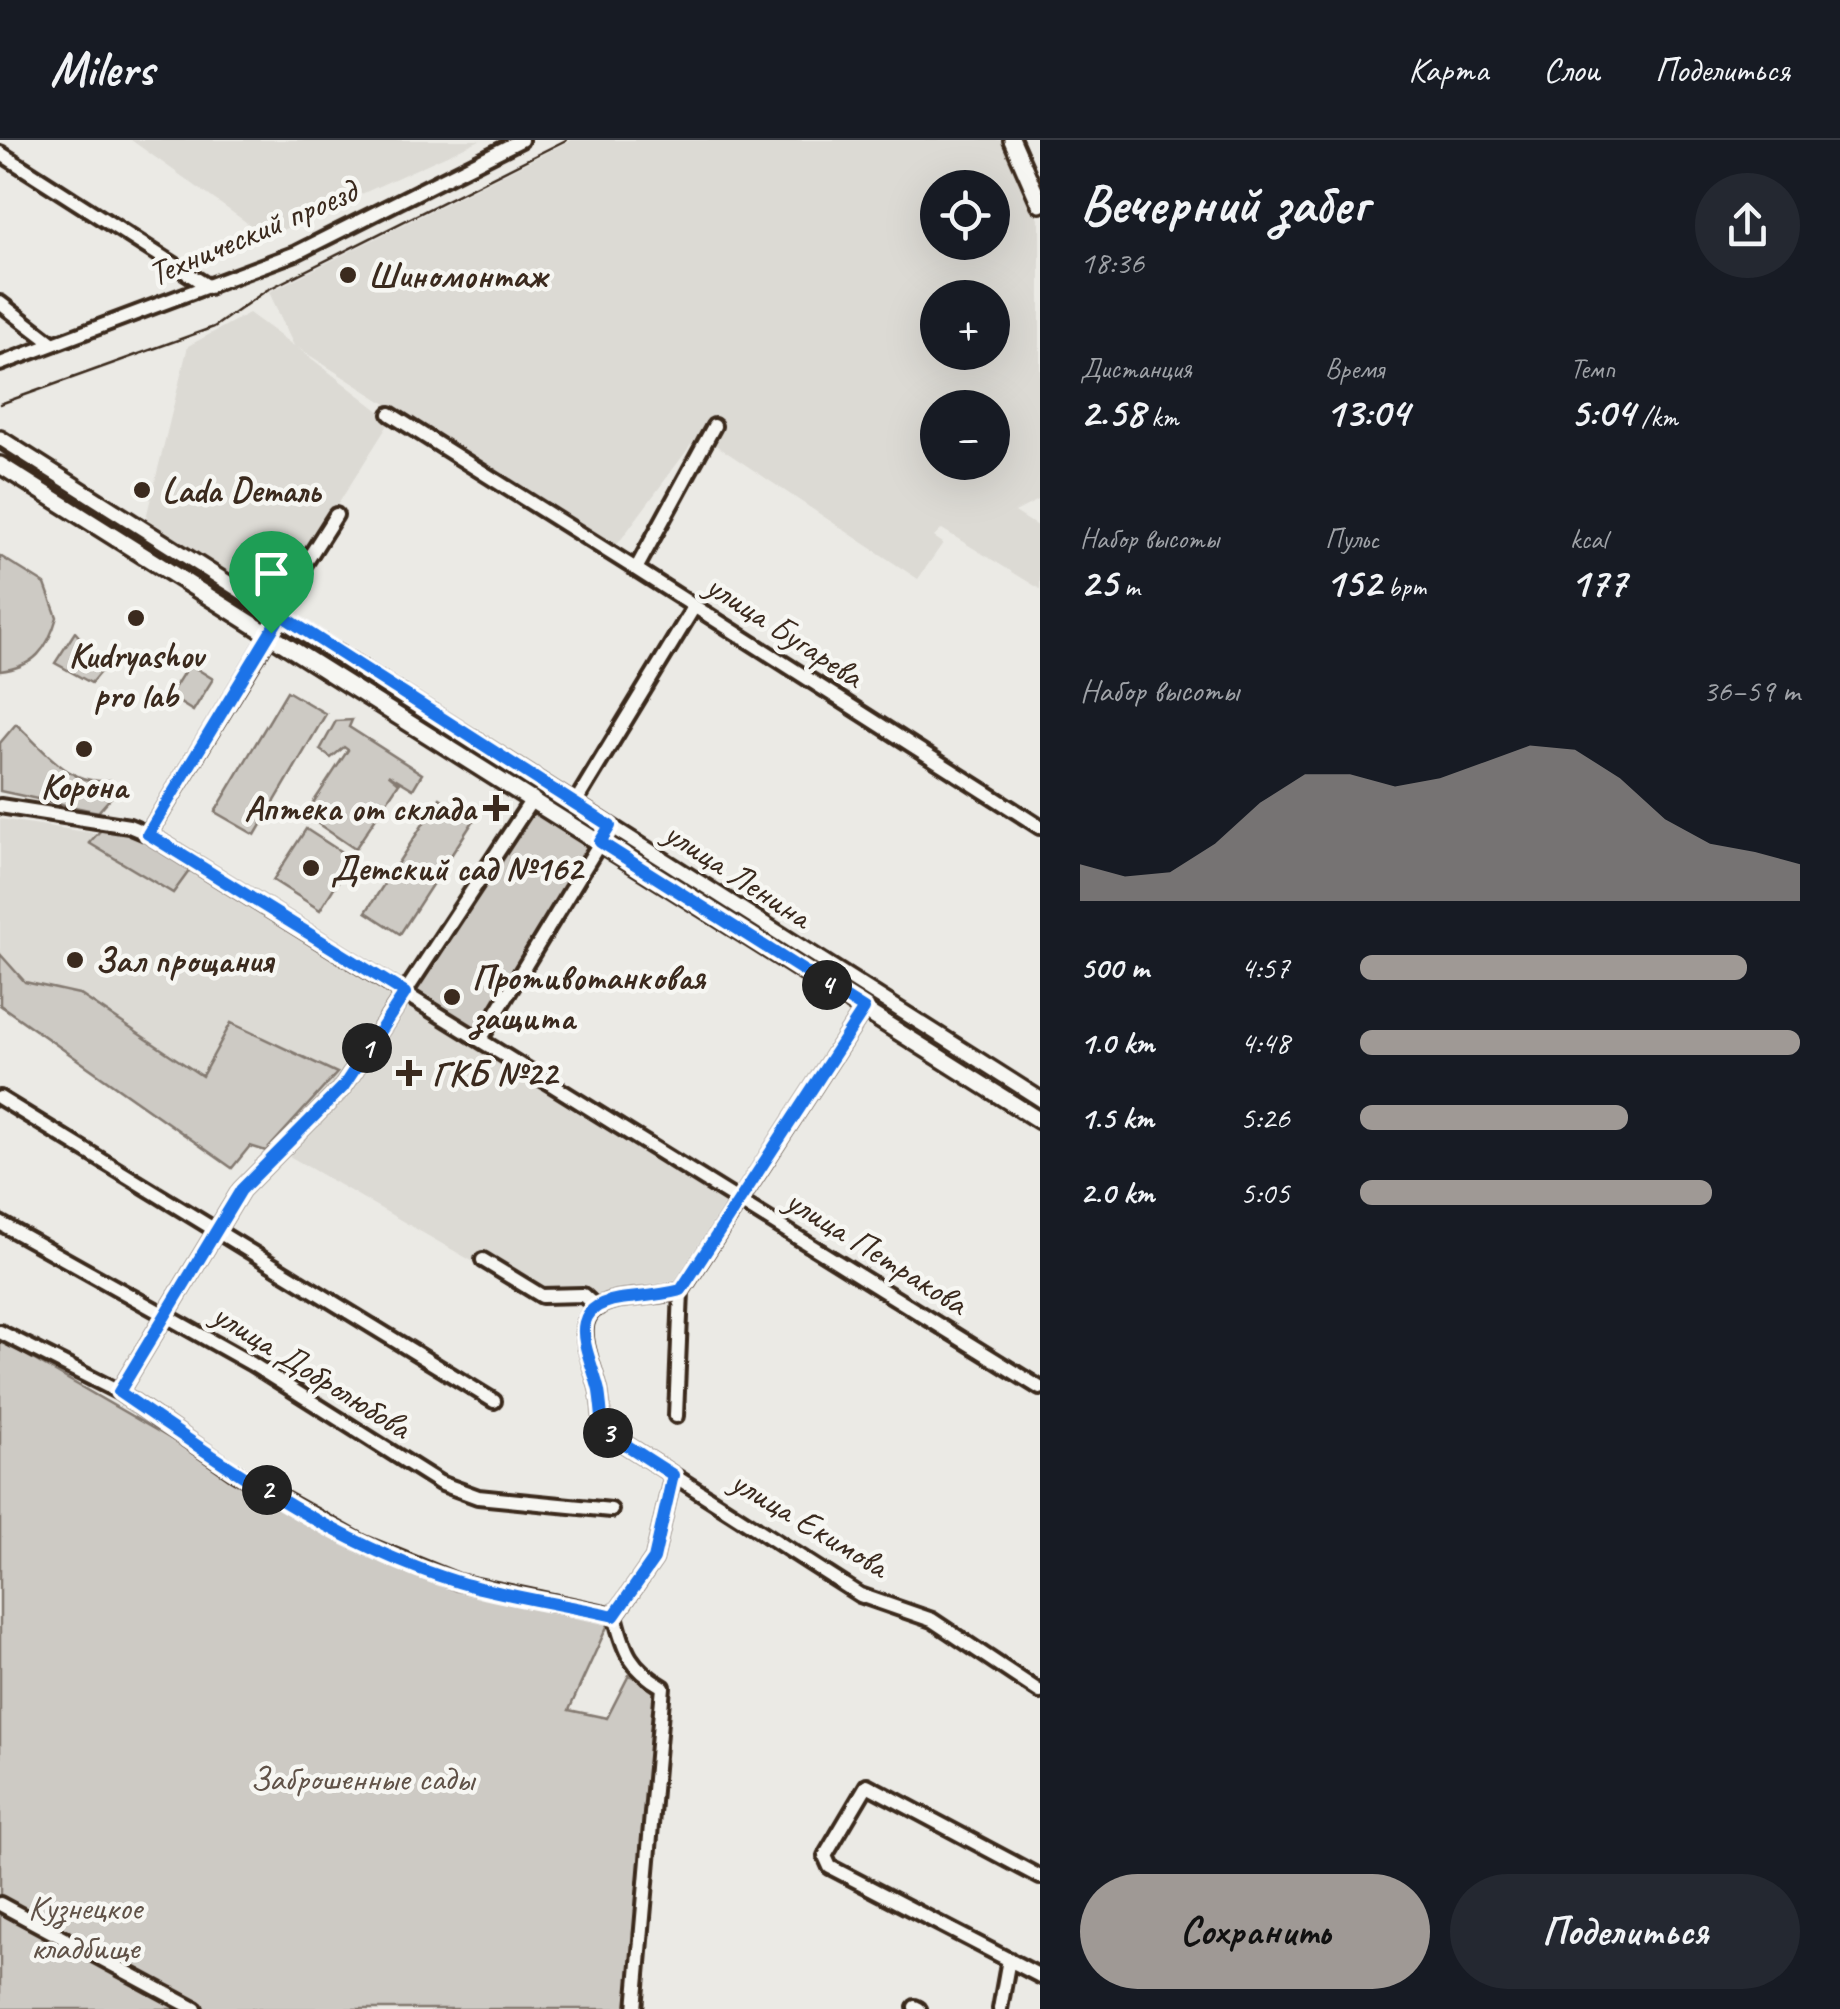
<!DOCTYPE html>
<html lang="ru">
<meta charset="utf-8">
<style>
:root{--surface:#171b24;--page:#242831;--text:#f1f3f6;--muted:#9ea1a6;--line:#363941;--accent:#9f9995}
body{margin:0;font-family:Caveat,sans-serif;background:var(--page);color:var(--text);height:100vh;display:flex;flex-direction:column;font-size:38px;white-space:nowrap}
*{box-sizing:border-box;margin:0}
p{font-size:32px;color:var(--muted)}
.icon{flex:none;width:55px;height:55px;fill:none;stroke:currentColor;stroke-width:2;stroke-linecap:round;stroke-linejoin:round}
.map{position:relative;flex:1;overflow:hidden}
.drawer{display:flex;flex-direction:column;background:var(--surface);width:800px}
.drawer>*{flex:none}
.tools{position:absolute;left:920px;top:30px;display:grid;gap:20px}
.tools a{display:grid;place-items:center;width:90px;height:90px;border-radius:50%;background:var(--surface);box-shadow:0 10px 40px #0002;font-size:50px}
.pin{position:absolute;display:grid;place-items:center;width:85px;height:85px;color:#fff;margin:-102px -42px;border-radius:50% 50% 50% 0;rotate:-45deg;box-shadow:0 0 10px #0007}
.pin .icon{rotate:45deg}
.km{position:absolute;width:50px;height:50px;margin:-25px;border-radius:50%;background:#222;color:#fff;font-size:28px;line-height:50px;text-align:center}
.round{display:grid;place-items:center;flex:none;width:105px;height:105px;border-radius:52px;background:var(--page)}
.summary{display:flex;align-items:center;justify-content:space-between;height:170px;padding:0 40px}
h1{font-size:55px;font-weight:700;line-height:75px}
.figures{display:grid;grid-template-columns:repeat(3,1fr);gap:15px;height:170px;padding:10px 40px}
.figures div{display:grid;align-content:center}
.figures b{font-size:42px;font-weight:700}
.figures small{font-size:28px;font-weight:400}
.figures p{font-size:28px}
.chart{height:280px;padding:20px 40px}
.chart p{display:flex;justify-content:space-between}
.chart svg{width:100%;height:180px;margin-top:10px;fill:var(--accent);opacity:.7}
.cta{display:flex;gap:20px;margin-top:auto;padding:20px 40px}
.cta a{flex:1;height:115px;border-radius:60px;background:var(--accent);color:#111;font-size:40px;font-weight:700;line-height:115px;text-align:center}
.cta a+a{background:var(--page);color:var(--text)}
ul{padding:0 40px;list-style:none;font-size:32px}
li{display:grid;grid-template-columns:160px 120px 1fr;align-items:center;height:75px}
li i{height:25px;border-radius:12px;background:var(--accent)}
header{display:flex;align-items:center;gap:60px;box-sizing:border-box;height:140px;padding:0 50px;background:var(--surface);border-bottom:2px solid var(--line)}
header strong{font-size:48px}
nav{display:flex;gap:55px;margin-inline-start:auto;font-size:35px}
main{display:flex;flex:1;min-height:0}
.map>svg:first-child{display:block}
.built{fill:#dcdad4;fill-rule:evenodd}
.green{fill:#cdcac4;stroke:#847a71;stroke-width:2.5}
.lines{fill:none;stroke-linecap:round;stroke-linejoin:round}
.minor-casing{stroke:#3b2a1e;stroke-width:20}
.major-casing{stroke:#3b2a1e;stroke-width:22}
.minor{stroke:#f6f6f2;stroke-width:12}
.major{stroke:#f6f6f2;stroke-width:15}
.tram{stroke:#3b2a1e;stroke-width:2.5}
.route-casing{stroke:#fff;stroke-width:20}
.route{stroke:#1a73e8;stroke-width:12}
.poi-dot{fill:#3b2a1e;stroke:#f6f6f2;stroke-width:4}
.labels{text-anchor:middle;stroke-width:9;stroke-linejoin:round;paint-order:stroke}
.street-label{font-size:35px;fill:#3b2a1e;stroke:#f6f6f2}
.poi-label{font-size:35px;font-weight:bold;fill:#3b2a1e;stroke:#f6f6f2;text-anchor:start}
.park-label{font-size:35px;fill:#605248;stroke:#f6f6f2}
</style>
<header>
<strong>Milers</strong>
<nav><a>Карта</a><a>Слои</a><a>Поделиться</a></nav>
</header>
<main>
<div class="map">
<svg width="1040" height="1869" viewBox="0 0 1040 1869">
<rect width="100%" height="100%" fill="#ebeae5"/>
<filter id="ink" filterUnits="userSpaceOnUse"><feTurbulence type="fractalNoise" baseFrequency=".01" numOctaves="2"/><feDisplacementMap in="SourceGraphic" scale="20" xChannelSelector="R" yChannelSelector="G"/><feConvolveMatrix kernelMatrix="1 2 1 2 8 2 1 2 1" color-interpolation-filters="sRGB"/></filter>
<g filter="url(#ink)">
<path class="built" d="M 131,0 L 480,0 L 267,97 Z
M 571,0 L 1005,0 L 1040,84 L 1040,359 L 1015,372 L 1040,388 L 1040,449 L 942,389 L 934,397 L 943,403 L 918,439 L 699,294 L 614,409 L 298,208 L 391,280 L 276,463 L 146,378 L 188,206 L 249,173 L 294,206 L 269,152 ZM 938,48 L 992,48 L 992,102 L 938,102 ZM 938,158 L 992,158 L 992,212 L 938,212 ZM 938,268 L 992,268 L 992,322 L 938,322 Z
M 0,679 L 146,701 L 730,1061 L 679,1142 L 545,1163 L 0,850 Z"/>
<path class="green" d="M 0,416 L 45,444 L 57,477 C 48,509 34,527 0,531 Z
M 75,492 L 105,526 L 91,543 L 55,523 Z
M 189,524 L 213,539 L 193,571 L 169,556 Z
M 287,551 L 326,574 L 255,695 L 215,672 Z
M 352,580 L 349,587 L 422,634 L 413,649 L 388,634 L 399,643 L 355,709 L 305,675 L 348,610 L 344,607 L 331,618 L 320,610 L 336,581 Z
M 16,584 C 44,609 70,648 110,640 L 113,655 L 98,672 L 0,651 L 0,603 Z
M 440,658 L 474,680 L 400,794 L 366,772 Z
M 531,665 L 598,707 L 481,894 L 410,849 Z
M 102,689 L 146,697 L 192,727 L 173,753 L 89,703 Z
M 306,689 L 352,719 L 320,770 L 273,740 Z
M 0,814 L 25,842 L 79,854 L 202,936 L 231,883 L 337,933 L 266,1011 L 250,1006 L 232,1028 L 0,865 Z
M 0,1200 L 348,1401 L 470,1447 L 610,1480 L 569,1570 L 607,1578 L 629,1535 L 658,1549 L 627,1869 L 0,1869 Z"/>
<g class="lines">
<g class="minor-casing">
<path id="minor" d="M 0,13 L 209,147
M 0,163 L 52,203
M 0,224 L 296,113 L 521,0
M 390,274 L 636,429
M 714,286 L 636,429 L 1040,687
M 575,663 L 694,467
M 0,666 L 129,686 L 148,694 L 1040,1248
M 148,694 L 271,493 L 281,475 L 282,460 L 336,375
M 864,869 L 681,1151 C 662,1155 647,1156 628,1158 C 560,1164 590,1212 599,1251 C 601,1264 602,1277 603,1290 L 860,1455 L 932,1480 L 1040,1552
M 480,900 L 610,686
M 0,958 L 494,1261
M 0,1083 L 252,1224 L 440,1343 L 478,1357 L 611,1370
M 483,1120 L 542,1156 L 583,1155 L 597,1168
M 0,1192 L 119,1252 L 236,1333 L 362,1403 L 458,1442 L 615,1475
M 119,1252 L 241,1050 L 343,947 L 533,658
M 676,1276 L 681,1151
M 615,1475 C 624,1512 630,1528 663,1547 L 635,1869
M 615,1475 L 654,1419 L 673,1335
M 1040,1737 L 867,1645 L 825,1716 L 830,1727 L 1040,1836
M 0,1764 L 195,1869
M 915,1867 L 919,1869
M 1000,1869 L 1009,1819"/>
</g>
<g class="major-casing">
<path id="major" d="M 1012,0 L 1040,64
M 0,299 L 1040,960
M 0,325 L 1040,981"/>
</g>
<use href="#minor" class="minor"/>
<use href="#major" class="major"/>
<path class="tram" d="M 0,264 L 214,187 L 267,150 L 566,0
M 0,307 L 1040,968"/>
</g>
</g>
<g class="lines" filter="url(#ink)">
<g class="route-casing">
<path id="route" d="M 281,475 L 610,686 L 600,702 L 864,869 L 681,1150 C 662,1155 647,1156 628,1158 C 558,1164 590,1212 599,1251 C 601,1264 602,1277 603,1290 L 673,1335 L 654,1419 L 614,1476 C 563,1464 508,1457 458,1442 C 334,1404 225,1325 119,1252 L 241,1050 L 343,947 L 405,853 L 148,694 Z"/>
</g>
<use href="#route" class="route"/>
</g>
<g class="poi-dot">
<circle cx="348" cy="135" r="10"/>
<circle cx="142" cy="350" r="10"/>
<circle cx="136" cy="478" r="10"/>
<circle cx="84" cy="609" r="10"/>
<path d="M491 653h10v10h10v10h-10v10h-10v-10h-10v-10h10z"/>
<circle cx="311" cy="728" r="10"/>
<circle cx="75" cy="820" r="10"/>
<circle cx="452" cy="857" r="10"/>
<path d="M404 918h10v10h10v10h-10v10h-10v-10h-10v-10h10z"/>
</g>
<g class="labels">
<g class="street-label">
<text transform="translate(252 92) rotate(-23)" y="12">Технический проезд</text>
<text transform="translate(785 490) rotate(33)" y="12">улица Бугарева</text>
<text transform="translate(738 734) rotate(33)" y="12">улица Ленина</text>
<text transform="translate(877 1111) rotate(32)" y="12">улица Петракова</text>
<text transform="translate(312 1230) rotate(32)" y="12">улица Добролюбова</text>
<text transform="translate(810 1383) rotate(31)" y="12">улица Екимова</text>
</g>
<g class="poi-label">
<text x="368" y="147">Шиномонтаж</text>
<text x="162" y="362">Lada Dеталь</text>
<text x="136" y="527" text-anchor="middle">Kudryashov<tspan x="136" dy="40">pro lab</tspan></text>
<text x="84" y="658" text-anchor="middle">Корона</text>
<text x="476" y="680" text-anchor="end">Аптека от склада</text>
<text x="331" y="740">Детский сад №162</text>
<text x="95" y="832">Зал прощания</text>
<text x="472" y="849">Противотанковая<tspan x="472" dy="40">защита</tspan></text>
<text x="432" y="945">ГКБ №22</text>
</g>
<g class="park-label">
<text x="362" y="1650">Заброшенные сады</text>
<text x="85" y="1779">Кузнецкое<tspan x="85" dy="40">кладбище</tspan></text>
</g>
</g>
</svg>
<div class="tools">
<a><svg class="icon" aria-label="locate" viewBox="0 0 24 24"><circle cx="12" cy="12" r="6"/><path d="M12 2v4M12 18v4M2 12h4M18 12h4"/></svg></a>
<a>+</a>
<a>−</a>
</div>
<div class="pin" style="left:271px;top:493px;background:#1e9e55"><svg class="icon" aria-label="arrive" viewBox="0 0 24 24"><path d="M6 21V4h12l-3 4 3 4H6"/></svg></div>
<b class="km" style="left:367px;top:908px">1</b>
<b class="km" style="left:267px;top:1350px">2</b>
<b class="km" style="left:608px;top:1293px">3</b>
<b class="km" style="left:827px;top:845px">4</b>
</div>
<section class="drawer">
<div class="summary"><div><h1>Вечерний забег</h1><p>18:36</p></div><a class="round"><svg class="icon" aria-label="share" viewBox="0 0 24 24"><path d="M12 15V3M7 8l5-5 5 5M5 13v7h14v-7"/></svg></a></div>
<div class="figures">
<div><p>Дистанция</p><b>2.58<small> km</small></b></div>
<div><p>Время</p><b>13:04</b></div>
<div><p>Темп</p><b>5:04<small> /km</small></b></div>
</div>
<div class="figures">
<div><p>Набор высоты</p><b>25<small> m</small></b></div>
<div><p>Пульс</p><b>152<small> bpm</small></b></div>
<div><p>kcal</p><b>177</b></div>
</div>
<div class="chart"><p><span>Набор высоты</span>36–59 m</p>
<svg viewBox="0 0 160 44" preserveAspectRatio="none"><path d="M0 44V35L10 38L20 37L30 30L40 20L50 13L60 13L70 16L80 14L90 10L100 6L110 7L120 14L130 24L140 30L150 32L160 35V44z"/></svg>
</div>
<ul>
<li><b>500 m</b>4:57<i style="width:88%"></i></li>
<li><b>1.0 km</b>4:48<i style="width:100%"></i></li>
<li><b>1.5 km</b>5:26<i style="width:61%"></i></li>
<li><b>2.0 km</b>5:05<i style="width:80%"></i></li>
</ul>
<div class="cta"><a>Сохранить</a><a>Поделиться</a></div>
</section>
</main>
